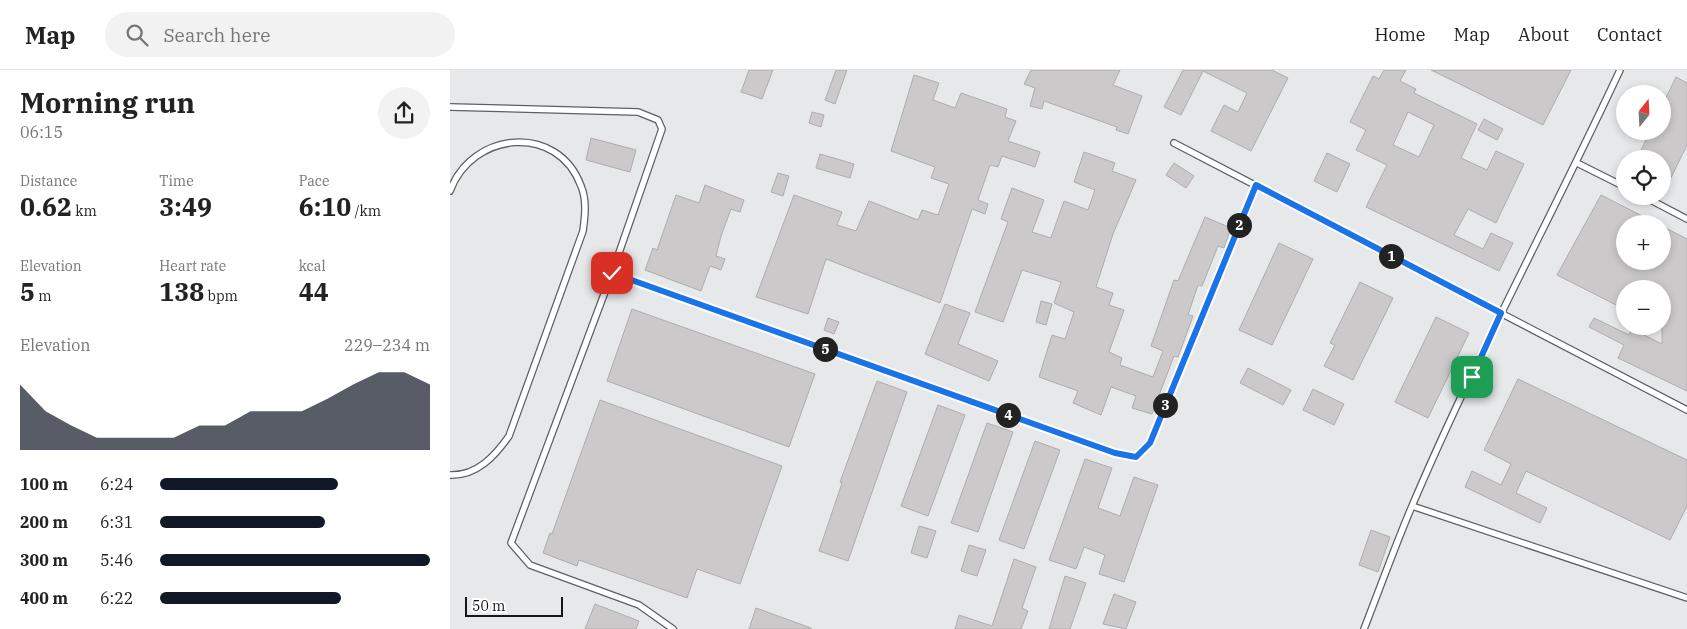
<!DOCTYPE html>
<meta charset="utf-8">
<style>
:root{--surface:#fff;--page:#f2f2f2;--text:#222;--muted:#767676;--line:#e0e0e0;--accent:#111827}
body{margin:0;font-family:"IBM Plex Serif",serif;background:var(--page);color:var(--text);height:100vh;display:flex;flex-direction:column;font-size:19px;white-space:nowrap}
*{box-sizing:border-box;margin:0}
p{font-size:16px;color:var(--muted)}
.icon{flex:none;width:28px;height:28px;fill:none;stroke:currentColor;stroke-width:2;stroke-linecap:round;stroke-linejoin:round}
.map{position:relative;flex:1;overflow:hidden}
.drawer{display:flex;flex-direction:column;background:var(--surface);width:450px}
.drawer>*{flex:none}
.needle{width:32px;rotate:18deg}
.tools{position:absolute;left:1166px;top:15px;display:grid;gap:10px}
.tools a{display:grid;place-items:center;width:55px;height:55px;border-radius:50%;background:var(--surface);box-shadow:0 2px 8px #0003;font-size:25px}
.scale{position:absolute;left:15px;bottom:12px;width:98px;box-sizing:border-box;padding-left:5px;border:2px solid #161617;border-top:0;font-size:14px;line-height:18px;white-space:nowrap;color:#161617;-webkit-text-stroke:4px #fff;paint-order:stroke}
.pin{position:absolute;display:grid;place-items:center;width:42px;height:42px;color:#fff;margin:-21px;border-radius:10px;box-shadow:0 2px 8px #0006}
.km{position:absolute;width:25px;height:25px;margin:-12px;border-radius:50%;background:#222;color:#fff;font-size:14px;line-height:25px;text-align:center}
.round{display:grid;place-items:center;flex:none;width:52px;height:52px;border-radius:26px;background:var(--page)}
.overview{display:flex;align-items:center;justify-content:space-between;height:85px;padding:0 20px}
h1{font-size:28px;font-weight:800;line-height:38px}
.stats{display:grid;grid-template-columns:repeat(3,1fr);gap:8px;height:85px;padding:5px 20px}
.stats div{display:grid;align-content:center}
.stats b{font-size:25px;font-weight:800}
.stats small{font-size:14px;font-weight:400}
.stats p{font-size:14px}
.chart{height:140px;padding:10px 20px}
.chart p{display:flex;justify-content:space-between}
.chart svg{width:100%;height:90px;margin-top:5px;fill:var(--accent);opacity:.7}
ul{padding:0 20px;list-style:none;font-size:16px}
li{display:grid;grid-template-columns:80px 60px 1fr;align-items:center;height:38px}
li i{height:12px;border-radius:6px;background:var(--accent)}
header{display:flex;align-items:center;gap:30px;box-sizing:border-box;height:70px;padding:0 25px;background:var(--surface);border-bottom:1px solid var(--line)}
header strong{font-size:24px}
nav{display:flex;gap:28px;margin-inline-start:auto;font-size:18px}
.search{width:350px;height:45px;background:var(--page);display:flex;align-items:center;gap:12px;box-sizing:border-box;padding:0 18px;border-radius:28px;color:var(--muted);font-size:19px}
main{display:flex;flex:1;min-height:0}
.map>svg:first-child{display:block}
.building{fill:#ccc9ca;stroke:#aeacad;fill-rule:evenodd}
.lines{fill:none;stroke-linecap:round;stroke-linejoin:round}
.service-casing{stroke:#5d5f61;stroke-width:8}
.service{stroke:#fff;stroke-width:5.5}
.route-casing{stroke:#fff;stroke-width:10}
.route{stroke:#1a73e8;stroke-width:6}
</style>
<header>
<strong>Map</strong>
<div class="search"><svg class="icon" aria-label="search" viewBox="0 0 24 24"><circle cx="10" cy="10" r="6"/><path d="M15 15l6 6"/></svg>Search here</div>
<nav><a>Home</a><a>Map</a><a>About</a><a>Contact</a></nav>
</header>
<main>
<section class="drawer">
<div class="overview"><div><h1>Morning run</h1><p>06:15</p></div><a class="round"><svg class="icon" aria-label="share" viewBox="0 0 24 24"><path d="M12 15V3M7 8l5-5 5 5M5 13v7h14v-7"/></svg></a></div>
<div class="stats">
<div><p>Distance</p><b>0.62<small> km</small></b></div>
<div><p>Time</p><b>3:49</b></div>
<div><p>Pace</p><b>6:10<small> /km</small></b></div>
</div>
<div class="stats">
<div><p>Elevation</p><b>5<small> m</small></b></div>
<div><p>Heart rate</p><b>138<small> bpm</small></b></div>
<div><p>kcal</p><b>44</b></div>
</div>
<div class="chart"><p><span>Elevation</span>229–234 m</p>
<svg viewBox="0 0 160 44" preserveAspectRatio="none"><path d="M0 44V12L10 25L20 32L30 38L40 38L50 38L60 38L70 32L80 32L90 25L100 25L110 25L120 19L130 12L140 6L150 6L160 12V44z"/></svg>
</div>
<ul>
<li><b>100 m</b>6:24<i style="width:66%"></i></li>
<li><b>200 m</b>6:31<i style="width:61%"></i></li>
<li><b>300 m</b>5:46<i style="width:100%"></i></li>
<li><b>400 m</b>6:22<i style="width:67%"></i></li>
</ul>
</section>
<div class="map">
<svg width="1237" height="559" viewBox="0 0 1237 559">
<rect width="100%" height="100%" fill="#e6e8ea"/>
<path class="building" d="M 299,0 L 323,0 L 312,29 L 291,22 Z
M 386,0 L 397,0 L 385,34 L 375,30 Z
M 581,0 L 670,0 L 663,15 L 692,26 L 678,64 L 666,60 L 667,57 L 594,31 L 592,39 L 580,36 L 585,18 L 574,14 Z
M 733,0 L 822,0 L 838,8 L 801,81 L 761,61 L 774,35 L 788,42 L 797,23 L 753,1 L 731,45 L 714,37 Z
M 934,0 L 956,0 L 950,11 L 966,19 L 964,23 L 1027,54 L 1011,88 L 1037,100 L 1046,81 L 1074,94 L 1046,153 L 1018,139 L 1004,165 L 1033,179 L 1041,163 L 1063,173 L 1049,201 L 916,137 L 937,95 L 906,80 L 916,60 L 900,52 L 923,6 L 929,9 ZM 958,42 L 984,55 L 969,87 L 943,75 Z
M 981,0 L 1121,0 L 1093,55 Z
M 464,5 L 489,13 L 483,30 L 505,38 L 511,23 L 557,39 L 555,47 L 566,51 L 558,71 L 590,82 L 585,97 L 552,86 L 548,97 L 540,95 L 528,130 L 538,134 L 535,144 L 522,139 L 490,233 L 376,189 L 358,244 L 306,227 L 344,125 L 392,142 L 387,155 L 406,161 L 419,131 L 468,150 L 472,140 L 488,145 L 499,114 L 481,108 L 485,97 L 441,81 Z
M 1226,7 L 1237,13 L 1237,75 L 1212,126 L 1212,89 L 1187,89 L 1200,61 L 1212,61 L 1212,36 Z
M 362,42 L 374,45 L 371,57 L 359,53 Z
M 1034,49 L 1053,59 L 1047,70 L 1028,60 Z
M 141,68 L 186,80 L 180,102 L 136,90 Z
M 634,82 L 665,93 L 662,101 L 686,110 L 663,164 L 646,217 L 663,223 L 659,235 L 674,240 L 659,282 L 672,288 L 670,295 L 703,307 L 713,281 L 701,276 L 724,210 L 728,211 L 755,147 L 781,158 L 774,178 L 768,176 L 752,216 L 748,215 L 738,245 L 743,246 L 728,287 L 724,286 L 702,344 L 682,338 L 686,326 L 661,317 L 651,345 L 623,333 L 628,321 L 589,307 L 602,265 L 615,269 L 624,242 L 604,233 L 611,212 L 572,200 L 553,252 L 525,242 L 558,152 L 551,149 L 562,118 L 594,130 L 582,162 L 601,168 L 614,131 L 638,140 L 645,120 L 624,112 Z
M 877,83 L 900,94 L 887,122 L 864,111 Z
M 370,84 L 404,94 L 400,108 L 366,98 Z
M 724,93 L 744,106 L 736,118 L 716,105 Z
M 328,103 L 339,106 L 333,126 L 321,122 Z
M 255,115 L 294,130 L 290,142 L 281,139 L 271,166 L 266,186 L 275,189 L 271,200 L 260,196 L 251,221 L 195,200 L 203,178 L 207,180 L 226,125 L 249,133 Z
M 1151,125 L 1208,154 L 1175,154 L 1175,191 L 1212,191 L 1212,156 L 1237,169 L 1237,321 L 1168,288 L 1174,275 L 1139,257 L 1144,248 L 1179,265 L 1182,259 L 1212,274 L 1212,219 L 1175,219 L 1175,227 L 1170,237 L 1107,205 Z
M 829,173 L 863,189 L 822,275 L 789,260 Z
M 910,212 L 943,228 L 903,310 L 874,296 L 885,275 L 880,273 Z
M 591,231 L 602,234 L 596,255 L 586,252 Z
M 495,234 L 520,243 L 508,274 L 548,291 L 539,311 L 475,284 Z
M 182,239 L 365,304 L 339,377 L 157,311 Z
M 986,247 L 1019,263 L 978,348 L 945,332 Z
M 378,248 L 389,252 L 384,264 L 374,260 Z
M 798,298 L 841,320 L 833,335 L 790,313 Z
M 1068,309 L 1237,390 L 1237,436 L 1220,470 L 1076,401 L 1066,423 L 1097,438 L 1090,453 L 1015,417 L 1022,401 L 1051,415 L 1061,394 L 1034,380 Z
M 427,311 L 457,322 L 398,491 L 369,481 L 392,413 L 390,412 Z
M 863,319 L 894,334 L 884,355 L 853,340 Z
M 150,330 L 332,396 L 290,514 L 247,499 L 237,528 L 129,490 L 127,496 L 93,483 L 100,463 L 102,464 Z
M 488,335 L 515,345 L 478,446 L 451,436 Z
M 537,353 L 563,362 L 528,462 L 501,453 Z
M 585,371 L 610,380 L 574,479 L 549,470 Z
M 635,389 L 662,398 L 648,438 L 670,446 L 684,407 L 708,415 L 674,512 L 649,504 L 655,485 L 634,477 L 626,499 L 599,490 Z
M 469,456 L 486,461 L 477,488 L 461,483 Z
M 921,460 L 940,467 L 928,502 L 909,495 Z
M 519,475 L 536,480 L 527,506 L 511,501 Z
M 564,489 L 586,497 L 572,538 L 578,541 L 571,559 L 505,559 L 509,545 L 542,556 Z
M 615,506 L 636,513 L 620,559 L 599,559 Z
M 664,524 L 686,532 L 676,559 L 653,554 Z
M 145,534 L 189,551 L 186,559 L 135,559 Z
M 306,538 L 361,558 L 361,559 L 299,559 Z"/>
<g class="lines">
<g class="service-casing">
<path id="service" d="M 0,37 L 188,42 L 208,50 L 212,59 L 162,203 L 665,383 L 686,387 L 700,373 L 806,115
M 724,73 L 1237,340
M 1127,93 L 1175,117
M 0,121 C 22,61 108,53 131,116 C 137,130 135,146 133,161 L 59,366 C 45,386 27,406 0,405
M 1193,126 L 1237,149
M 162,203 L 61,473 L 80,495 L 189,535 L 223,559
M 962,436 L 1237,528
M 914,559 C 930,518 945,476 962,436 C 1025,288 1102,146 1170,0"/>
</g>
<use href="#service" class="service"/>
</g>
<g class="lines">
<g class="route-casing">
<path id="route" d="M 162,203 L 665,383 L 686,387 L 700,373 L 806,115 L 1051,243 L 1022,307"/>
</g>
<use href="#route" class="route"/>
</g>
</svg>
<div class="tools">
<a><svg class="needle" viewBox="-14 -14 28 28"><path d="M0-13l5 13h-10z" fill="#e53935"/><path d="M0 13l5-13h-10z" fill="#767676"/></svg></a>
<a><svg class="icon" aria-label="locate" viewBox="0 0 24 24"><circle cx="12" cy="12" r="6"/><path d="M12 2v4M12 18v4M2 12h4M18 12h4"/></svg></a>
<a>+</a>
<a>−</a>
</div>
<div class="scale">50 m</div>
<div class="pin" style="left:1022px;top:307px;background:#1e9e55"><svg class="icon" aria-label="arrive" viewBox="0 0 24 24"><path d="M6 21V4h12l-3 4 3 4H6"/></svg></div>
<div class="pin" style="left:162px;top:203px;background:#d93025"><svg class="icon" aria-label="check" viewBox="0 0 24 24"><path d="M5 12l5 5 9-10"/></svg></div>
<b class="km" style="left:941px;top:186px">1</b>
<b class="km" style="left:789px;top:155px">2</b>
<b class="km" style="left:715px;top:335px">3</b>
<b class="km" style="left:558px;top:345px">4</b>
<b class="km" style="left:375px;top:279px">5</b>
</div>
</main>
